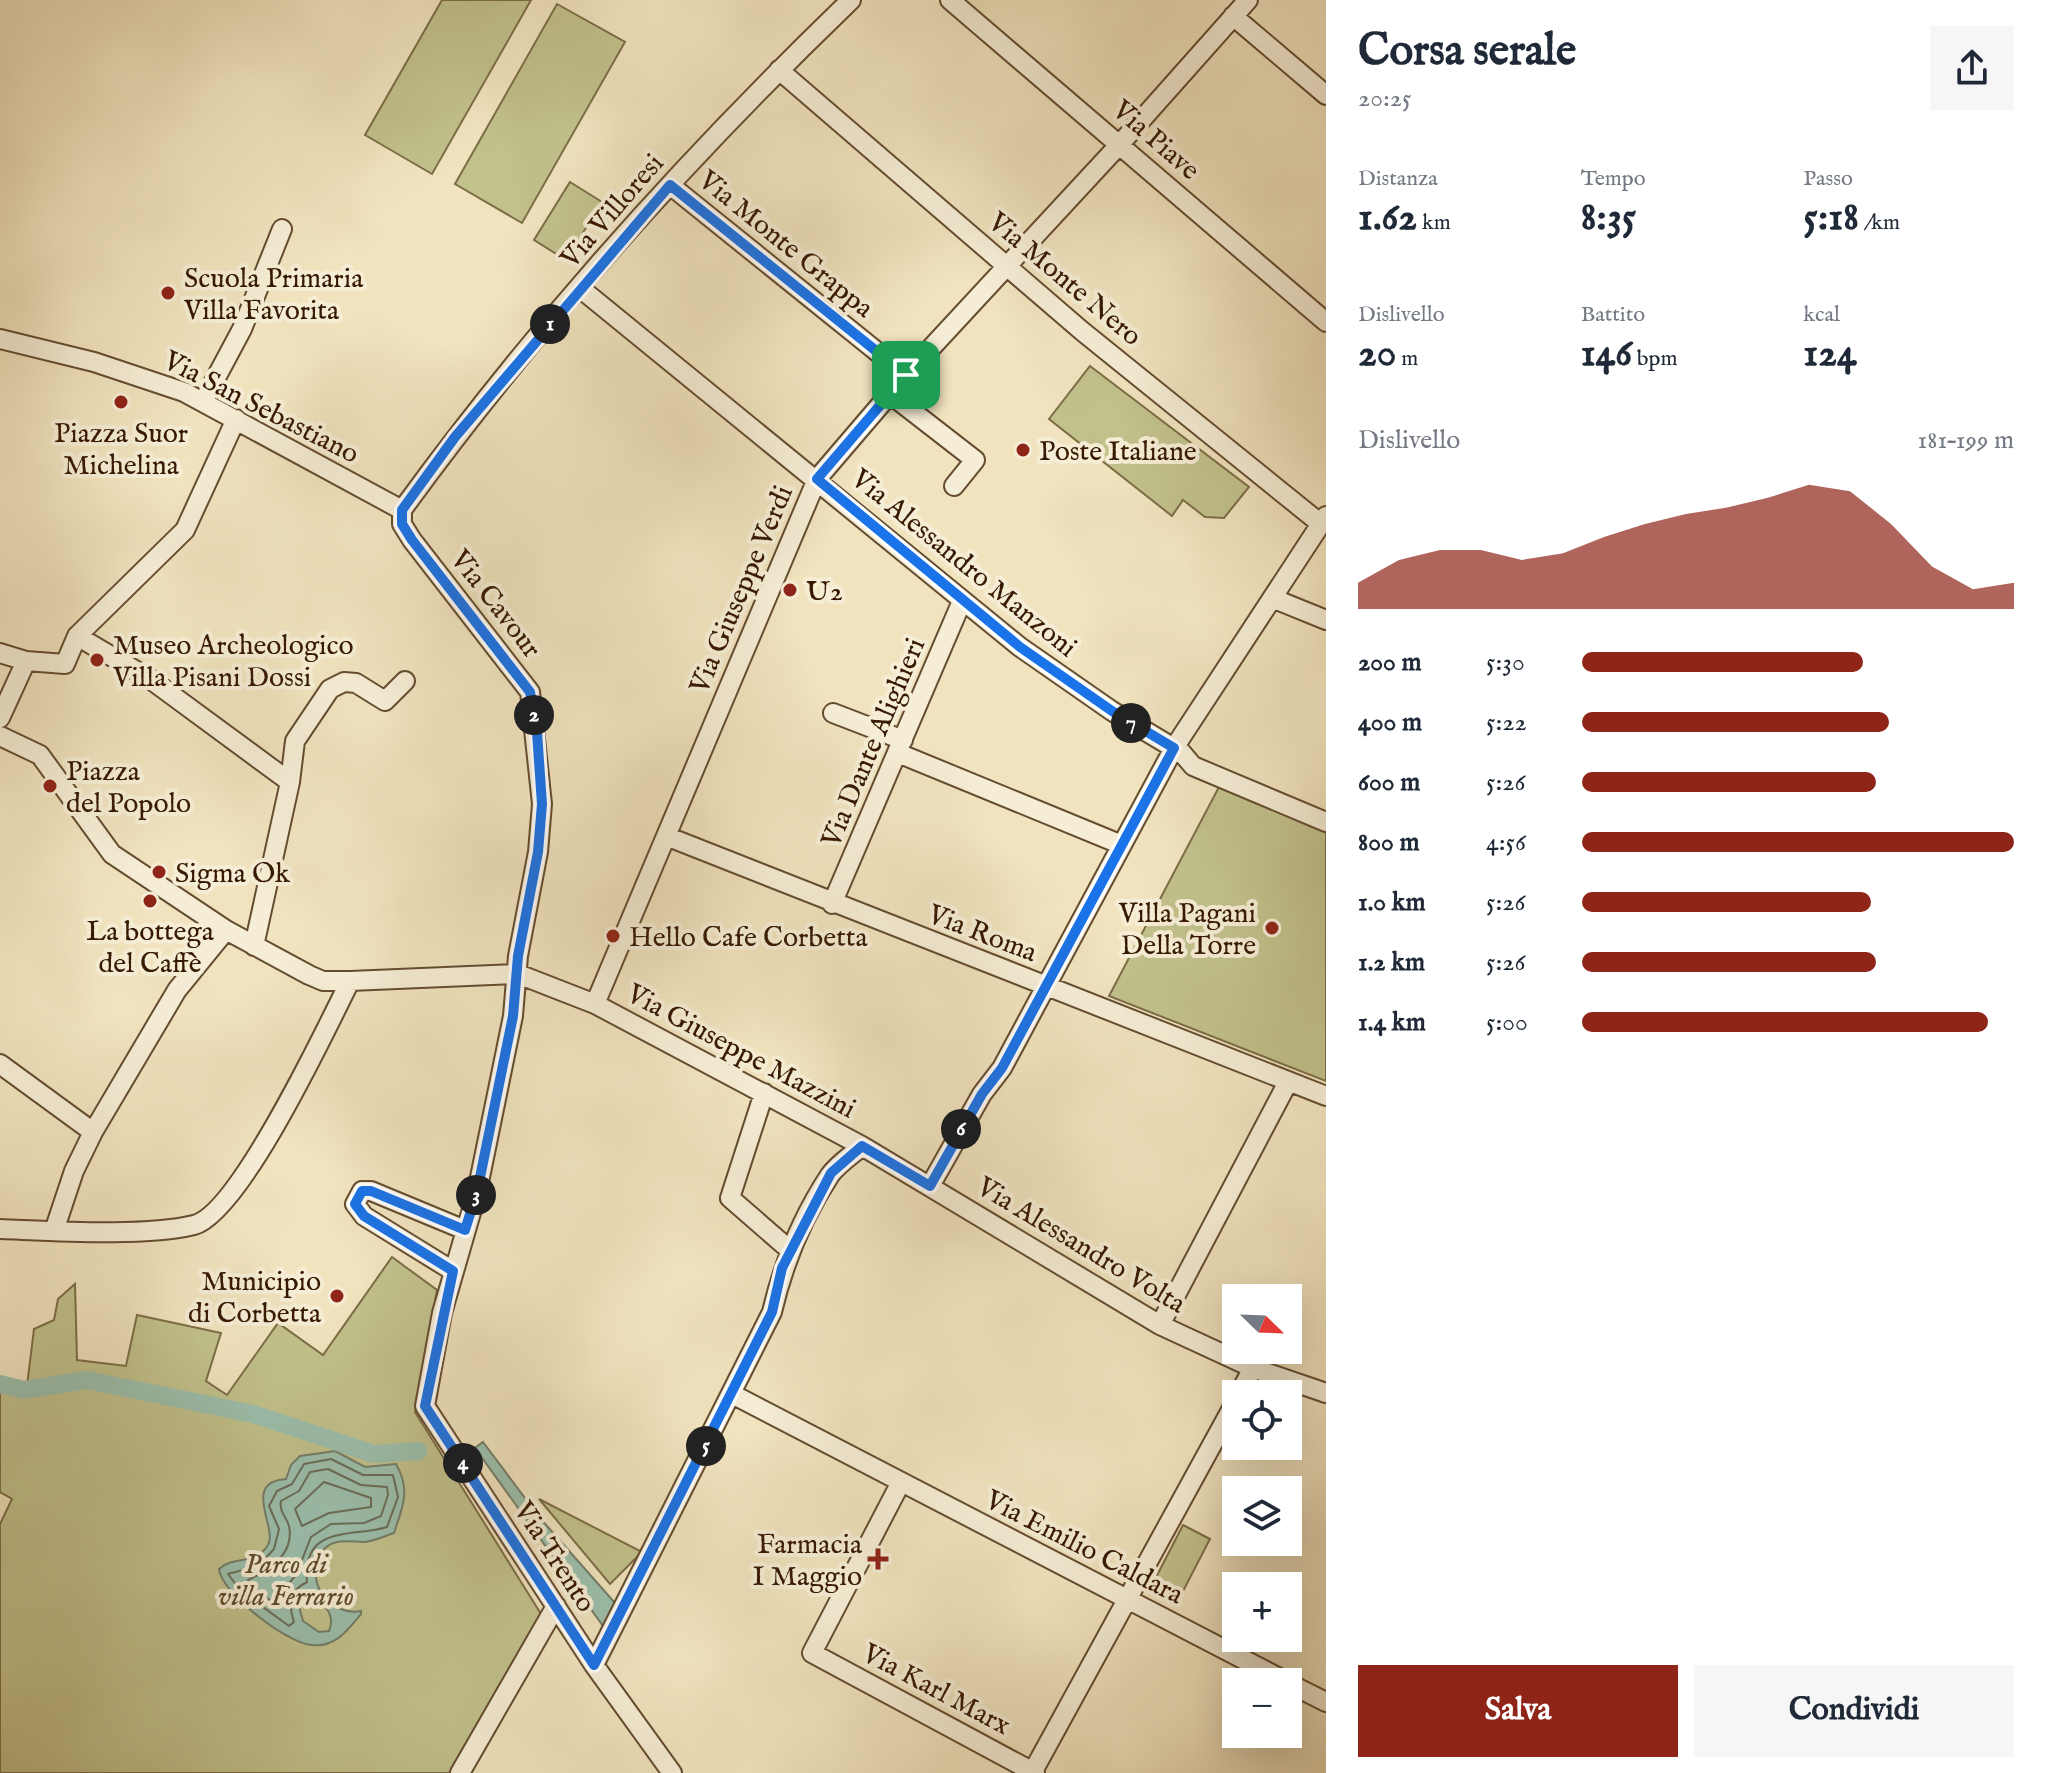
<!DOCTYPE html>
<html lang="it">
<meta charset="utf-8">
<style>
:root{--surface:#fff;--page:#f6f6f7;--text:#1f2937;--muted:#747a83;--accent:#8f2418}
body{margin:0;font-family:"IM FELL English",serif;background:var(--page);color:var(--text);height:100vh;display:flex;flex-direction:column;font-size:30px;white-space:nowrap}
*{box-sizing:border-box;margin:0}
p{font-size:26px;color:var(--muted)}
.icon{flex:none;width:44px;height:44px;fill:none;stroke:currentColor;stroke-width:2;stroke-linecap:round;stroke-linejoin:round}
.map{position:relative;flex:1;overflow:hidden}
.sheet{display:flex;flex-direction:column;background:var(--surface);width:720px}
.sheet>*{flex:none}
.needle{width:52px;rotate:113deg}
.buttons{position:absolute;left:1222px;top:1284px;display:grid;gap:16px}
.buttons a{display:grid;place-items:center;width:80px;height:80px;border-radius:0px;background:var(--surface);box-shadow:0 8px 32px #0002;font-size:40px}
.pin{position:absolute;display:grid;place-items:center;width:68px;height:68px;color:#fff;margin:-34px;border-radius:16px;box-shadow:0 4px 12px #0006}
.km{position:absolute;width:40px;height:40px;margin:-20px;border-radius:50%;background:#222;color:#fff;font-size:22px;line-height:40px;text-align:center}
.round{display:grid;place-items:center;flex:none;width:84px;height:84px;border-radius:0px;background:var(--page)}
.summary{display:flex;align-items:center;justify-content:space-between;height:136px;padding:0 32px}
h1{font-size:44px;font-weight:700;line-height:60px}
.stats{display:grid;grid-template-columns:repeat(3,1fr);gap:12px;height:136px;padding:8px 32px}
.stats div{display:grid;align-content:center}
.stats b{font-size:40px;font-weight:700}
.stats small{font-size:22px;font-weight:400}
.stats p{font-size:22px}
.chart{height:224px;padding:16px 32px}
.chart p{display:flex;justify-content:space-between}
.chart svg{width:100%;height:144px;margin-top:8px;fill:var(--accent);opacity:.7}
.cta{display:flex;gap:16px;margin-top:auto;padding:16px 32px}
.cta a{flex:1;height:92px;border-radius:0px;background:var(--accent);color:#fff;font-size:32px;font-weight:700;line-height:92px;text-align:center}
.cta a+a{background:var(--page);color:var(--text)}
ul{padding:0 32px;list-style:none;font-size:26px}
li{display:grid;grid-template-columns:128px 96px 1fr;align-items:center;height:60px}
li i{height:20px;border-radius:10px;background:var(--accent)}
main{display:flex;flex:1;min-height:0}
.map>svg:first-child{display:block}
.green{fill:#c1c18c;stroke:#7c6d46;stroke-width:2}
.water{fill:#9bbfad;stroke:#737d68;stroke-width:2;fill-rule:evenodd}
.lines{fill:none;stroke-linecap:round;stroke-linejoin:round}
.shore{stroke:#696c57;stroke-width:2}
.canal{stroke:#9bbfad;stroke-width:18}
.minor-casing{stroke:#654c30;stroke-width:22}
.minor{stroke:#f5edd5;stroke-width:18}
.route-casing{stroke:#fff;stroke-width:16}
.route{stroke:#1a73e8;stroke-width:10}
.poi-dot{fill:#8f2418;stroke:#f5edd5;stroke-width:3}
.labels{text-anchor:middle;stroke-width:8;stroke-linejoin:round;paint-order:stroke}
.street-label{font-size:28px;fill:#371901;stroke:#f5edd5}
.poi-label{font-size:28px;fill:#371901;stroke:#f5edd5;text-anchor:start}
.park-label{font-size:28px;font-style:italic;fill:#604b2b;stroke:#f5edd5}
</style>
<main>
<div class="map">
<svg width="1326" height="1773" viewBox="0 0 1326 1773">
<rect width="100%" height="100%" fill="#f0e3be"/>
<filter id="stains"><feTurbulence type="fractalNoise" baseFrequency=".0025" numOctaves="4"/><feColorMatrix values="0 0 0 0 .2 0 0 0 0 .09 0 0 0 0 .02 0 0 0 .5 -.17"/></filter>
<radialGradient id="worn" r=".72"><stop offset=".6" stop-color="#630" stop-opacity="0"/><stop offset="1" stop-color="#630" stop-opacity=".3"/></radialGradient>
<path class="green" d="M 442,0 L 531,0 L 432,174 L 365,135 Z
M 557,4 L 625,42 L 522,223 L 455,184 Z
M 570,182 L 602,202 L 566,260 L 534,240 Z
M 1090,366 L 1249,487 L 1224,518 L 1205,517 L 1183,500 L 1172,516 L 1049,419 Z
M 1220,785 L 1326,827 L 1326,1081 L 1109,996 Z
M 392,1257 L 437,1290 L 415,1412 L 541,1614 L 449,1773 L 0,1773 L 0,1524 L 12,1499 L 0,1492 L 0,1380 L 27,1386 L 34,1329 L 54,1320 L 58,1299 L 75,1284 L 77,1360 L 126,1366 L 137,1315 L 221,1333 L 206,1381 L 227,1395 L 278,1323 L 323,1355 Z
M 539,1499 L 642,1552 L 610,1584 Z
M 1183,1525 L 1210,1539 L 1179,1599 L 1152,1585 Z"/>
<path class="water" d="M 483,1442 L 540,1518 L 615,1603 L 603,1626 L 475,1448 Z
M 335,1451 L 365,1467 L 396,1464 C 411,1490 403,1506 394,1533 C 385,1536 373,1542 363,1542 C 349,1542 332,1537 322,1552 C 303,1580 329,1617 361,1611 L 361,1614 C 347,1631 335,1648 311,1645 C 287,1643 221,1593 219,1569 C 234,1555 255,1566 268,1545 C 278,1528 241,1482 286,1479 L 291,1465 L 300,1456 ZM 306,1592 C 321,1602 337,1612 329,1631 L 319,1632 L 303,1621 L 298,1603 Z"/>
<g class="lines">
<path class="shore" d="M 331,1459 L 363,1475 L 393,1475 L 398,1497 L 387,1527 C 351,1538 302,1524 307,1582 C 289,1591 288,1604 294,1622 L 289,1626 L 241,1591 L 228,1574 L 258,1566 L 274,1549 L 279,1529 L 269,1506 L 277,1491 L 292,1484 L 304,1464 Z
M 328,1469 L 361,1485 L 387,1487 L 388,1495 L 381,1516 L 364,1523 L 331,1524 L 311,1537 L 296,1575 L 284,1589 L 279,1603 L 275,1604 L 249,1585 L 248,1580 C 268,1571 295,1555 289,1526 C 286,1516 279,1512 281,1501 L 299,1491 L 310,1472 Z
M 324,1482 L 371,1498 L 371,1507 L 329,1513 L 302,1526 L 295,1509 Z"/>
<path class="canal" d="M 0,1384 L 24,1390 L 87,1380 L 253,1414 L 374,1454 L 418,1451"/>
<g class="minor-casing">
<path id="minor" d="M 950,0 L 1326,322
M 1233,16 L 1326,95
M 779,70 L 1082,331 L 1321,524
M 670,185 L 906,375
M 580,288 L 1020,647 L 1112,711 L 1182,753 L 1193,766 L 1326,822
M 0,339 L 94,362 L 184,392 L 402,510
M 890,394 L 975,460 L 954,486
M 203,402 L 242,329 L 282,229
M 402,510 L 402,524 L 412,540 L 530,692 L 542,804 L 538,852 L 518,956 L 513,1016 L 477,1192 L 442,1313 L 425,1406 L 594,1665 L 672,1773
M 402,510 C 535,327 688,157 851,0
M 1272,598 L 1326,620
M 77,636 L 150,679 L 290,782 L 254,946
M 0,653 L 26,661
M 833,713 L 903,740
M 0,718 L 26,661 L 65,664 L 77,636 L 185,530 L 236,419
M 0,736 L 40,755 L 112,854 L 226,930 L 309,975 L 323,981 L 350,981 L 518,974 L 595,1004 L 862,1146 L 1160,1325 L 1253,1368 L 1326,1393
M 898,753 L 1122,845
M 290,782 L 295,741 L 330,689 L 344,682 L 356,683 L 385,701 L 405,681
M 666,836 L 1326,1096
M 832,904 L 962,601
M 595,1004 L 817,479 L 906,375 L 1120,144 L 1248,0
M 0,1064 L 93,1132
M 764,1093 L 730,1198 L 791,1251
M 930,1186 L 982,1094 L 1002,1068 L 1174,748 L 1326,516
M 0,1229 C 54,1231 144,1237 194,1225 C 240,1213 327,1027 350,981
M 54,1231 L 74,1171 L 93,1132 L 177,990 L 226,930
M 453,1271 L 364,1216 L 355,1204 L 362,1191 L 371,1191 L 465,1230
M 1160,1325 L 1288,1082
M 732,1394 L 1287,1682
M 1239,1394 L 1253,1368
M 901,1482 L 812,1653 L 1035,1773
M 594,1665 L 772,1312 C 783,1265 803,1216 830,1175 C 838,1164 852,1155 862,1146
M 1288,1683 L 1326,1702
M 460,1773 L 556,1606
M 1032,1773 L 1236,1401"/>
</g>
<use href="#minor" class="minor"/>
</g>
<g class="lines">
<g class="route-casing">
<path id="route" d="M 670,185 L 906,375 L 817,479 L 1020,647 L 1112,711 L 1174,748 L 1002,1068 L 982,1094 L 930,1186 L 862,1146 L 831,1173 L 782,1268 L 772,1312 L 594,1665 L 425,1406 L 453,1271 L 364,1216 L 355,1204 L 362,1191 L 371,1191 L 465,1230 L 477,1192 L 513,1016 L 518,956 L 538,852 L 542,804 L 537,732 L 530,692 L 412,540 L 402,524 L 402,510 L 455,437 Z"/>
</g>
<use href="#route" class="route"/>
</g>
<g class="poi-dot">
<circle cx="168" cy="293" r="8"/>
<circle cx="121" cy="402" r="8"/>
<circle cx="1023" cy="450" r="8"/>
<circle cx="790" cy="590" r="8"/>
<circle cx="97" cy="660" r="8"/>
<circle cx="50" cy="786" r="8"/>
<circle cx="159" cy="872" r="8"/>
<circle cx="150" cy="901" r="8"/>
<circle cx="1272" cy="928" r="8"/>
<circle cx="613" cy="936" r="8"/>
<circle cx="337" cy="1296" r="8"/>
<path d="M874 1547h8v8h8v8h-8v8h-8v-8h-8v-8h8z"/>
</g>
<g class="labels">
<g class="street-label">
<text transform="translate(1157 139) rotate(41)" y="10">Via Piave</text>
<text transform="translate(611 210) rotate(-49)" y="10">Via Villoresi</text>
<text transform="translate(787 243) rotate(39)" y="10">Via Monte Grappa</text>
<text transform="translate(1066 278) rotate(40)" y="10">Via Monte Nero</text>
<text transform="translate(262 406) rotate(27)" y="10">Via San Sebastiano</text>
<text transform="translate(965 562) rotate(39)" y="10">Via Alessandro Manzoni</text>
<text transform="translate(740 589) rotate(-67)" y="10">Via Giuseppe Verdi</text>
<text transform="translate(497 603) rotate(52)" y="10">Via Cavour</text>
<text transform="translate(872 742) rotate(-67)" y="10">Via Dante Alighieri</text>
<text transform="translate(983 932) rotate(21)" y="10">Via Roma</text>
<text transform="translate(742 1050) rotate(28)" y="10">Via Giuseppe Mazzini</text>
<text transform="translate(1082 1244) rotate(31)" y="10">Via Alessandro Volta</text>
<text transform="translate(1085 1546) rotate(27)" y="10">Via Emilio Caldara</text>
<text transform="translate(556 1556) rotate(57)" y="10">Via Trento</text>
<text transform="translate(937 1688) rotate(28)" y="10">Via Karl Marx</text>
</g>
<g class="poi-label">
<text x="184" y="287">Scuola Primaria<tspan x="184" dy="32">Villa Favorita</tspan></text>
<text x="121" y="442" text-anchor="middle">Piazza Suor<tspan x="121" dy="32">Michelina</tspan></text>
<text x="1039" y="460">Poste Italiane</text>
<text x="806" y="600">U2</text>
<text x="113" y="654">Museo Archeologico<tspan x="113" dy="32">Villa Pisani Dossi</tspan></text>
<text x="66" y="780">Piazza<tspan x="66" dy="32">del Popolo</tspan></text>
<text x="175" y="882">Sigma Ok</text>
<text x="1256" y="922" text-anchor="end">Villa Pagani<tspan x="1256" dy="32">Della Torre</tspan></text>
<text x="150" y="940" text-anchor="middle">La bottega<tspan x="150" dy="32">del Caffè</tspan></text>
<text x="629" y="946">Hello Cafe Corbetta</text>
<text x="321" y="1290" text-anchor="end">Municipio<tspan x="321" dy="32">di Corbetta</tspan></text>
<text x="862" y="1553" text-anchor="end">Farmacia<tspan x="862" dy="32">I Maggio</tspan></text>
</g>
<g class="park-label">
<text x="286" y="1573">Parco di<tspan x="286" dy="32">villa Ferrario</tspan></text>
</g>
</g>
<rect width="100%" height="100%" filter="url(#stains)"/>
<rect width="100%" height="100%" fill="url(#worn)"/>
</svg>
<div class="buttons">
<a><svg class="needle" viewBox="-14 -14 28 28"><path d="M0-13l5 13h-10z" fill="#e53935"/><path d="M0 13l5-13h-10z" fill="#747a83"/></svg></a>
<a><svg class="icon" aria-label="locate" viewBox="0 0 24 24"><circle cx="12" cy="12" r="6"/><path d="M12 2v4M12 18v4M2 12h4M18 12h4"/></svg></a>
<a><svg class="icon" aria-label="layers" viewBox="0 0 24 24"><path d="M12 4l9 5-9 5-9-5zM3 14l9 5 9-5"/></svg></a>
<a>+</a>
<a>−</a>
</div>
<div class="pin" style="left:906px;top:375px;background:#1e9e55"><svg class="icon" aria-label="arrive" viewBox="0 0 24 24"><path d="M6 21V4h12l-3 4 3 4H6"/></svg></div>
<b class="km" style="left:550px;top:324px">1</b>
<b class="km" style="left:534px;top:715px">2</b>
<b class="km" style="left:476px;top:1195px">3</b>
<b class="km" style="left:463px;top:1463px">4</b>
<b class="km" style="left:706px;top:1446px">5</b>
<b class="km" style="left:961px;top:1129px">6</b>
<b class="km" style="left:1131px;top:723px">7</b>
</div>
<section class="sheet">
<div class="summary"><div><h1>Corsa serale</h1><p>20:25</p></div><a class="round"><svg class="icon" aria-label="share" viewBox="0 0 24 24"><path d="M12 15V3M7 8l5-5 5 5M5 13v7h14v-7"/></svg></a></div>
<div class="stats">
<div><p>Distanza</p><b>1.62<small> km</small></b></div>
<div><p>Tempo</p><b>8:35</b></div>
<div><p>Passo</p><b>5:18<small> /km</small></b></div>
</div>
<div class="stats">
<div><p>Dislivello</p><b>20<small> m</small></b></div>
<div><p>Battito</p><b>146<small> bpm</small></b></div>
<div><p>kcal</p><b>124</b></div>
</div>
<div class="chart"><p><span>Dislivello</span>181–199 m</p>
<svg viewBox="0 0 160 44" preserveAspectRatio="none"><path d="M0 44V36L10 29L20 26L30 26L40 29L50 27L60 22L70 18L80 15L90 13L100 10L110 6L120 8L130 18L140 31L150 38L160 36V44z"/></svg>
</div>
<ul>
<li><b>200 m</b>5:30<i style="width:65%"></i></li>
<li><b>400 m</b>5:22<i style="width:71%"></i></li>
<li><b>600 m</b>5:26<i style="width:68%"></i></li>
<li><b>800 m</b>4:56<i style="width:100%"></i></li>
<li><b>1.0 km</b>5:26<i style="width:67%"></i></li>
<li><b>1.2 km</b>5:26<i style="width:68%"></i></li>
<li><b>1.4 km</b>5:00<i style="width:94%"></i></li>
</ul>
<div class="cta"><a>Salva</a><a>Condividi</a></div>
</section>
</main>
